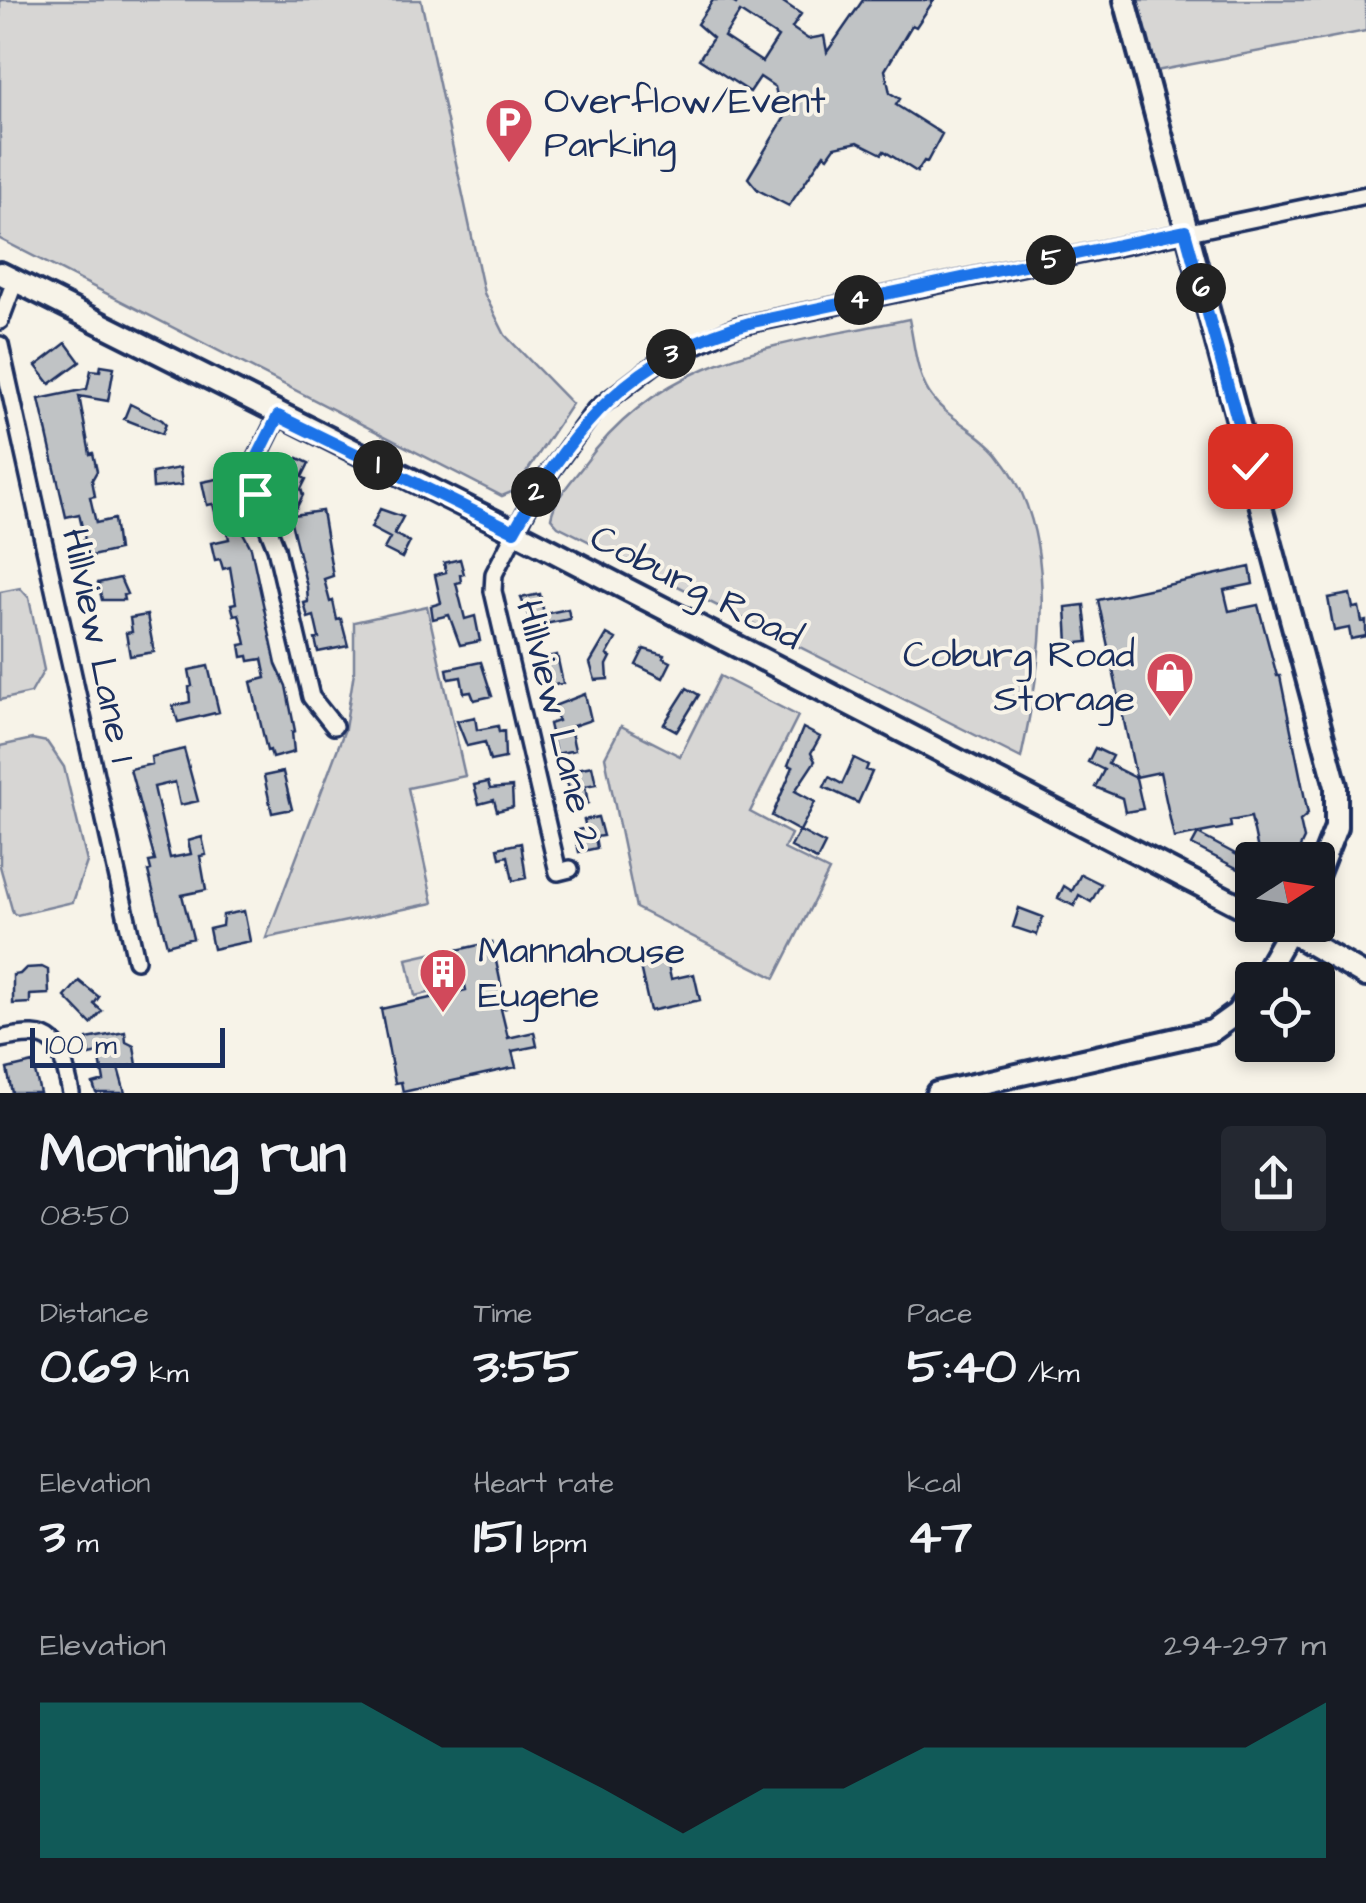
<!DOCTYPE html>
<meta charset="utf-8">
<style>
:root{--surface:#171b24;--page:#242831;--text:#f1f3f6;--muted:#9ea1a6;--accent:#0f766e}
body{margin:0;font-family:"Architects Daughter",sans-serif;background:var(--page);color:var(--text);height:100vh;display:flex;flex-direction:column;font-size:38px;white-space:nowrap}
*{box-sizing:border-box;margin:0}
p{font-size:32px;color:var(--muted)}
.icon{flex:none;width:55px;height:55px;fill:none;stroke:currentColor;stroke-width:2;stroke-linecap:round;stroke-linejoin:round}
.map{position:relative;height:1093px;overflow:hidden}
.panel{display:flex;flex-direction:column;background:var(--surface);flex:1}
.panel>*{flex:none}
.needle{width:65px;rotate:78deg}
.fabs{position:absolute;left:1235px;top:842px;display:grid;gap:20px}
.fabs a{display:grid;place-items:center;width:100px;height:100px;border-radius:10px;background:var(--surface);box-shadow:0 5px 15px #0003;font-size:50px}
.scale{position:absolute;left:30px;bottom:25px;width:195px;box-sizing:border-box;padding-left:10px;border:5px solid #1b2f5e;border-top:0;font-size:28px;line-height:35px;white-space:nowrap;color:#1b2f5e;-webkit-text-stroke:8px #f7f3e8;paint-order:stroke}
.pin{position:absolute;display:grid;place-items:center;width:85px;height:85px;color:#fff;margin:-42px;border-radius:20px;box-shadow:0 5px 15px #0006}
.km{position:absolute;width:50px;height:50px;margin:-25px;border-radius:50%;background:#222;color:#fff;font-size:28px;line-height:50px;text-align:center}
.round{display:grid;place-items:center;flex:none;width:105px;height:105px;border-radius:10px;background:var(--page)}
.head{display:flex;align-items:center;justify-content:space-between;height:170px;padding:0 40px}
h1{font-size:55px;font-weight:700;line-height:75px}
.figures{display:grid;grid-template-columns:repeat(3,1fr);gap:15px;height:170px;padding:10px 40px}
.figures div{display:grid;align-content:center}
.figures b{font-size:50px;font-weight:700}
.figures small{font-size:28px;font-weight:400}
.figures p{font-size:28px}
.chart{height:280px;padding:20px 40px}
.chart p{display:flex;justify-content:space-between}
.chart svg{width:100%;height:180px;margin-top:10px;fill:var(--accent);opacity:.7}
.map>svg:first-child{display:block}
.green{fill:#d7d6d4;stroke:#798299;stroke-width:2.5}
.building{fill:#c0c3c5;stroke:#1b2f5e;stroke-width:2.5;fill-rule:evenodd}
.lines{fill:none;stroke-linecap:round;stroke-linejoin:round}
.street-casing{stroke:#1b2f5e;stroke-width:22}
.secondary-casing{stroke:#1b2f5e;stroke-width:28}
.street{stroke:#f7f3e8;stroke-width:15}
.secondary{stroke:#f7f3e8;stroke-width:20}
.route-casing{stroke:#fff;stroke-width:20}
.route{stroke:#1a73e8;stroke-width:12}
.labels{text-anchor:middle;stroke-width:8;stroke-linejoin:round;paint-order:stroke}
.poi-label{font-size:38px;fill:#1b2f5e;stroke:#f7f3e8;text-anchor:start}
.street-label{font-size:38px;fill:#1b2f5e;stroke:#f7f3e8}
</style>
<div class="map">
<svg width="1366" height="1093" viewBox="0 0 1366 1093">
<rect width="100%" height="100%" fill="#f7f3e8"/>
<filter id="ink" filterUnits="userSpaceOnUse"><feTurbulence type="fractalNoise" baseFrequency=".01" numOctaves="2"/><feDisplacementMap in="SourceGraphic" scale="20" xChannelSelector="R" yChannelSelector="G"/><feConvolveMatrix kernelMatrix="1 2 1 2 8 2 1 2 1" color-interpolation-filters="sRGB"/></filter>
<g filter="url(#ink)">
<path class="green" d="M 0,0 L 421,0 L 484,293 L 505,335 L 572,404 L 514,491 L 502,496 L 0,239 Z
M 1136,0 L 1366,0 L 1366,31 L 1156,71 Z
M 909,319 C 914,343 916,372 929,393 C 945,418 979,430 998,454 C 1064,534 1041,665 1021,758 L 558,526 L 551,518 C 554,499 572,481 583,466 C 667,350 781,346 909,319 Z
M 20,588 L 29,598 L 44,670 L 31,693 L 0,700 L 0,592 Z
M 427,606 L 465,776 L 408,788 L 433,903 L 266,938 L 345,729 L 354,672 L 354,622 Z
M 720,676 L 798,716 L 750,812 L 791,834 L 784,849 L 829,871 L 775,978 L 636,908 L 605,757 L 621,726 L 680,756 Z
M 32,739 L 47,742 L 64,767 L 87,862 L 73,902 L 17,915 L 13,913 L 0,866 L 0,746 Z
M 438,952 L 446,989 L 415,996 L 407,959 Z"/>
<path class="building" d="M 713,0 L 729,0 L 736,4 L 739,0 L 780,0 L 801,14 L 792,28 L 808,39 L 824,36 L 827,52 L 863,0 L 934,0 L 916,27 L 912,25 L 885,70 L 890,93 L 900,99 L 896,105 L 942,134 L 927,162 L 924,161 L 917,172 L 884,151 L 882,154 L 858,142 L 835,147 L 828,157 L 824,154 L 789,206 L 758,190 L 748,178 L 794,102 L 779,105 L 775,87 L 760,77 L 750,92 L 699,59 L 713,38 L 697,24 ZM 740,12 L 778,37 L 762,62 L 724,37 Z
M 66,343 L 80,362 L 50,384 L 36,366 Z
M 101,365 L 114,367 L 108,401 L 79,396 L 90,454 L 93,453 L 97,471 L 92,480 L 95,496 L 90,497 L 96,523 L 114,519 L 118,550 L 83,558 L 80,541 L 85,540 L 79,514 L 66,517 L 39,399 L 87,389 L 91,370 L 100,371 Z
M 130,404 L 162,420 L 166,424 L 162,434 L 124,419 Z
M 298,458 L 309,463 L 302,477 L 306,479 L 301,489 L 303,495 L 293,515 L 322,511 L 333,576 L 324,579 L 330,602 L 333,601 L 337,620 L 341,619 L 348,646 L 318,652 L 315,639 L 319,638 L 314,616 L 308,618 L 304,603 L 308,602 L 307,587 L 287,506 L 278,501 Z
M 180,468 L 182,485 L 153,488 L 152,473 Z
M 227,477 L 241,529 L 251,548 L 276,664 L 286,686 L 295,731 L 292,732 L 294,752 L 272,758 L 270,750 L 267,751 L 251,682 L 266,678 L 262,659 L 249,661 L 248,656 L 242,657 L 240,645 L 246,644 L 239,614 L 234,615 L 231,604 L 236,603 L 230,567 L 223,569 L 220,559 L 215,560 L 211,543 L 229,539 L 224,518 L 217,520 L 213,504 L 207,505 L 202,482 Z
M 380,509 L 403,517 L 394,534 L 410,542 L 402,558 L 384,549 L 390,538 L 371,528 Z
M 460,559 L 464,574 L 460,575 L 461,582 L 456,583 L 465,619 L 475,616 L 480,641 L 460,645 L 449,615 L 433,619 L 431,606 L 441,603 L 435,575 L 446,572 L 444,563 Z
M 1250,567 L 1253,584 L 1224,590 L 1229,611 L 1258,605 L 1277,676 L 1280,676 L 1308,814 L 1300,821 L 1304,839 L 1294,860 L 1260,860 L 1251,817 L 1230,821 L 1231,827 L 1174,838 L 1160,772 L 1136,777 L 1098,600 Z
M 120,578 L 127,594 L 123,595 L 124,600 L 102,600 L 98,583 Z
M 540,594 L 544,614 L 568,609 L 570,619 L 540,625 L 538,617 L 530,619 L 521,598 Z
M 1350,594 L 1353,608 L 1359,607 L 1362,622 L 1366,621 L 1366,636 L 1351,639 L 1349,628 L 1334,631 L 1328,598 Z
M 1084,605 L 1088,642 L 1068,644 L 1066,607 Z
M 147,615 L 154,652 L 130,656 L 126,633 L 132,632 L 130,618 Z
M 607,634 L 616,639 L 607,655 L 611,657 L 607,665 L 608,679 L 595,680 L 590,663 Z
M 644,649 L 664,655 L 663,658 L 671,662 L 663,678 L 636,665 Z
M 557,655 L 563,683 L 550,686 L 543,674 L 539,675 L 536,659 Z
M 481,662 L 492,696 L 474,700 L 471,692 L 464,693 L 461,677 L 449,679 L 447,669 Z
M 208,666 L 219,712 L 178,722 L 173,706 L 190,702 L 189,687 L 192,686 L 189,670 Z
M 687,688 L 699,695 L 677,731 L 664,724 Z
M 585,694 L 591,720 L 570,727 L 575,750 L 556,754 L 549,724 L 558,721 L 554,706 Z
M 475,717 L 477,730 L 498,726 L 499,732 L 504,731 L 505,758 L 490,761 L 485,742 L 467,746 L 457,721 Z
M 803,728 L 820,737 L 811,753 L 815,761 L 795,791 L 815,802 L 800,831 L 825,844 L 817,860 L 791,847 L 799,831 L 772,816 L 793,767 L 788,765 Z
M 1095,748 L 1112,756 L 1108,764 L 1136,778 L 1143,809 L 1125,812 L 1122,798 L 1095,787 L 1104,770 L 1088,762 Z
M 184,749 L 198,801 L 180,805 L 175,782 L 154,787 L 170,858 L 191,854 L 188,841 L 202,837 L 206,855 L 200,856 L 206,890 L 182,895 L 193,938 L 167,945 L 148,871 L 151,870 L 149,862 L 155,861 L 130,769 L 152,764 L 151,757 Z
M 854,758 L 868,765 L 866,770 L 872,772 L 858,803 L 824,787 L 829,777 L 842,784 Z
M 592,766 L 596,784 L 585,786 L 588,803 L 577,806 L 562,772 Z
M 283,772 L 292,809 L 272,813 L 264,776 Z
M 488,782 L 490,789 L 512,787 L 513,807 L 497,811 L 494,800 L 479,804 L 474,785 Z
M 598,817 L 603,836 L 595,837 L 597,848 L 579,852 L 574,831 L 586,828 L 584,820 Z
M 1198,834 L 1252,863 L 1252,876 L 1192,845 Z
M 521,843 L 526,878 L 513,881 L 508,856 L 500,858 L 498,848 Z
M 1081,874 L 1101,884 L 1091,902 L 1079,895 L 1074,906 L 1058,898 L 1064,886 L 1072,891 Z
M 1019,908 L 1043,917 L 1037,935 L 1013,927 Z
M 244,911 L 250,941 L 213,949 L 209,929 L 222,926 L 223,915 Z
M 492,942 L 506,1008 L 501,1009 L 508,1038 L 534,1032 L 537,1046 L 512,1051 L 516,1067 L 403,1092 L 401,1082 L 395,1083 L 381,1009 L 466,990 L 457,950 Z
M 666,956 L 671,979 L 694,974 L 700,1000 L 650,1011 L 639,962 Z
M 42,967 L 48,970 L 49,994 L 30,995 L 30,1003 L 13,1004 L 13,975 L 20,974 L 26,968 Z
M 79,981 L 99,997 L 94,1004 L 102,1011 L 91,1024 L 65,997 Z
M 125,1032 L 126,1042 L 134,1046 L 137,1065 L 118,1068 L 125,1093 L 96,1093 L 93,1084 L 104,1081 L 99,1053 L 90,1055 L 87,1039 Z
M 33,1063 L 40,1093 L 12,1093 L 7,1069 Z"/>
<g class="lines">
<g class="street-casing">
<path id="street" d="M 0,321 L 15,281
M 0,345 L 136,960
M 278,416 L 257,458 L 255,495 L 276,548 L 311,697 L 334,726
M 570,869 L 558,872 L 493,591 L 494,574 L 535,493 L 595,410 L 657,363 L 738,326 L 1366,195
M 0,1039 C 56,1027 60,1041 71,1093"/>
</g>
<g class="secondary-casing">
<path id="secondary" d="M 1125,0 L 1336,786 L 1336,827 L 1318,873
M 0,273 L 514,531 L 1252,912
M 1278,925 L 1366,976
M 1261,980 L 1292,925
M 937,1093 L 1212,1031 L 1237,1013 L 1252,992"/>
</g>
<use href="#street" class="street"/>
<use href="#secondary" class="secondary"/>
</g>
</g>
<g class="lines" filter="url(#ink)">
<g class="route-casing">
<path id="route" d="M 255,494 L 257,458 L 278,416 L 514,531 C 571,427 634,353 753,322 L 1185,231 L 1250,466"/>
</g>
<use href="#route" class="route"/>
</g>
<defs>
<g id="parking-pin" transform="scale(2.5)"><path d="M0 17L-7.5 6A9.5 9.5 0 1 1 7.5 6Z" fill="#d1495b" stroke="#f7f3e8"/><path d="M-3.5-5.5H1a3.5 3.5 0 0 1 0 7H-1V5.5H-3.5ZM-1-3.4V-.6H.8a1.4 1.4 0 0 0 0-2.8Z" fill="#fff"/></g>
<g id="shop-pin" transform="scale(2.5)"><path d="M0 17L-7.5 6A9.5 9.5 0 1 1 7.5 6Z" fill="#d1495b" stroke="#f7f3e8"/><path d="M-5-2.5h2.3a2.7 3.5 0 0 1 5.4 0H5L5.5 6h-11ZM-1.5-2.5h3a1.5 2.3 0 0 0-3 0Z" fill="#fff"/></g>
<g id="building-pin" transform="scale(2.5)"><path d="M0 17L-7.5 6A9.5 9.5 0 1 1 7.5 6Z" fill="#d1495b" stroke="#f7f3e8"/><path d="M-4-6H4V6H1V3H-1V6H-4ZM-2.5-4.3h1.7v1.8h-1.7ZM.8-4.3h1.7v1.8H.8ZM-2.5-1h1.7V.8h-1.7ZM.8-1h1.7V.8H.8Z" fill="#fff"/></g>
</defs>
<g fill-rule="evenodd">
<use href="#parking-pin" x="509" y="122"/>
<use href="#shop-pin" x="1170" y="676"/>
<use href="#building-pin" x="443" y="972"/>
</g>
<g class="labels">
<g class="poi-label">
<text x="544" y="113">Overflow/Event<tspan x="544" dy="44">Parking</tspan></text>
<text x="1135" y="667" text-anchor="end">Coburg Road<tspan x="1135" dy="44">Storage</tspan></text>
<text x="478" y="963">Mannahouse<tspan x="478" dy="44">Eugene</tspan></text>
</g>
<g class="street-label">
<text transform="translate(697 586) rotate(27)" y="13">Coburg Road</text>
<text transform="translate(100 645) rotate(78)" y="13">Hillview Lane 1</text>
<text transform="translate(560 724) rotate(76)" y="13">Hillview Lane 2</text>
</g>
</g>
</svg>
<div class="fabs">
<a><svg class="needle" viewBox="-14 -14 28 28"><path d="M0-13l5 13h-10z" fill="#e53935"/><path d="M0 13l5-13h-10z" fill="#9ea1a6"/></svg></a>
<a><svg class="icon" aria-label="locate" viewBox="0 0 24 24"><circle cx="12" cy="12" r="6"/><path d="M12 2v4M12 18v4M2 12h4M18 12h4"/></svg></a>
</div>
<div class="scale">100 m</div>
<div class="pin" style="left:255px;top:494px;background:#1e9e55"><svg class="icon" aria-label="arrive" viewBox="0 0 24 24"><path d="M6 21V4h12l-3 4 3 4H6"/></svg></div>
<div class="pin" style="left:1250px;top:466px;background:#d93025"><svg class="icon" aria-label="check" viewBox="0 0 24 24"><path d="M5 12l5 5 9-10"/></svg></div>
<b class="km" style="left:378px;top:465px">1</b>
<b class="km" style="left:536px;top:492px">2</b>
<b class="km" style="left:671px;top:354px">3</b>
<b class="km" style="left:859px;top:300px">4</b>
<b class="km" style="left:1051px;top:260px">5</b>
<b class="km" style="left:1201px;top:288px">6</b>
</div>
<section class="panel">
<div class="head"><div><h1>Morning run</h1><p>08:50</p></div><a class="round"><svg class="icon" aria-label="share" viewBox="0 0 24 24"><path d="M12 15V3M7 8l5-5 5 5M5 13v7h14v-7"/></svg></a></div>
<div class="figures">
<div><p>Distance</p><b>0.69<small> km</small></b></div>
<div><p>Time</p><b>3:55</b></div>
<div><p>Pace</p><b>5:40<small> /km</small></b></div>
</div>
<div class="figures">
<div><p>Elevation</p><b>3<small> m</small></b></div>
<div><p>Heart rate</p><b>151<small> bpm</small></b></div>
<div><p>kcal</p><b>47</b></div>
</div>
<div class="chart"><p><span>Elevation</span>294–297 m</p>
<svg viewBox="0 0 160 44" preserveAspectRatio="none"><path d="M0 44V6L10 6L20 6L30 6L40 6L50 17L60 17L70 27L80 38L90 27L100 27L110 17L120 17L130 17L140 17L150 17L160 6V44z"/></svg>
</div>
</section>
